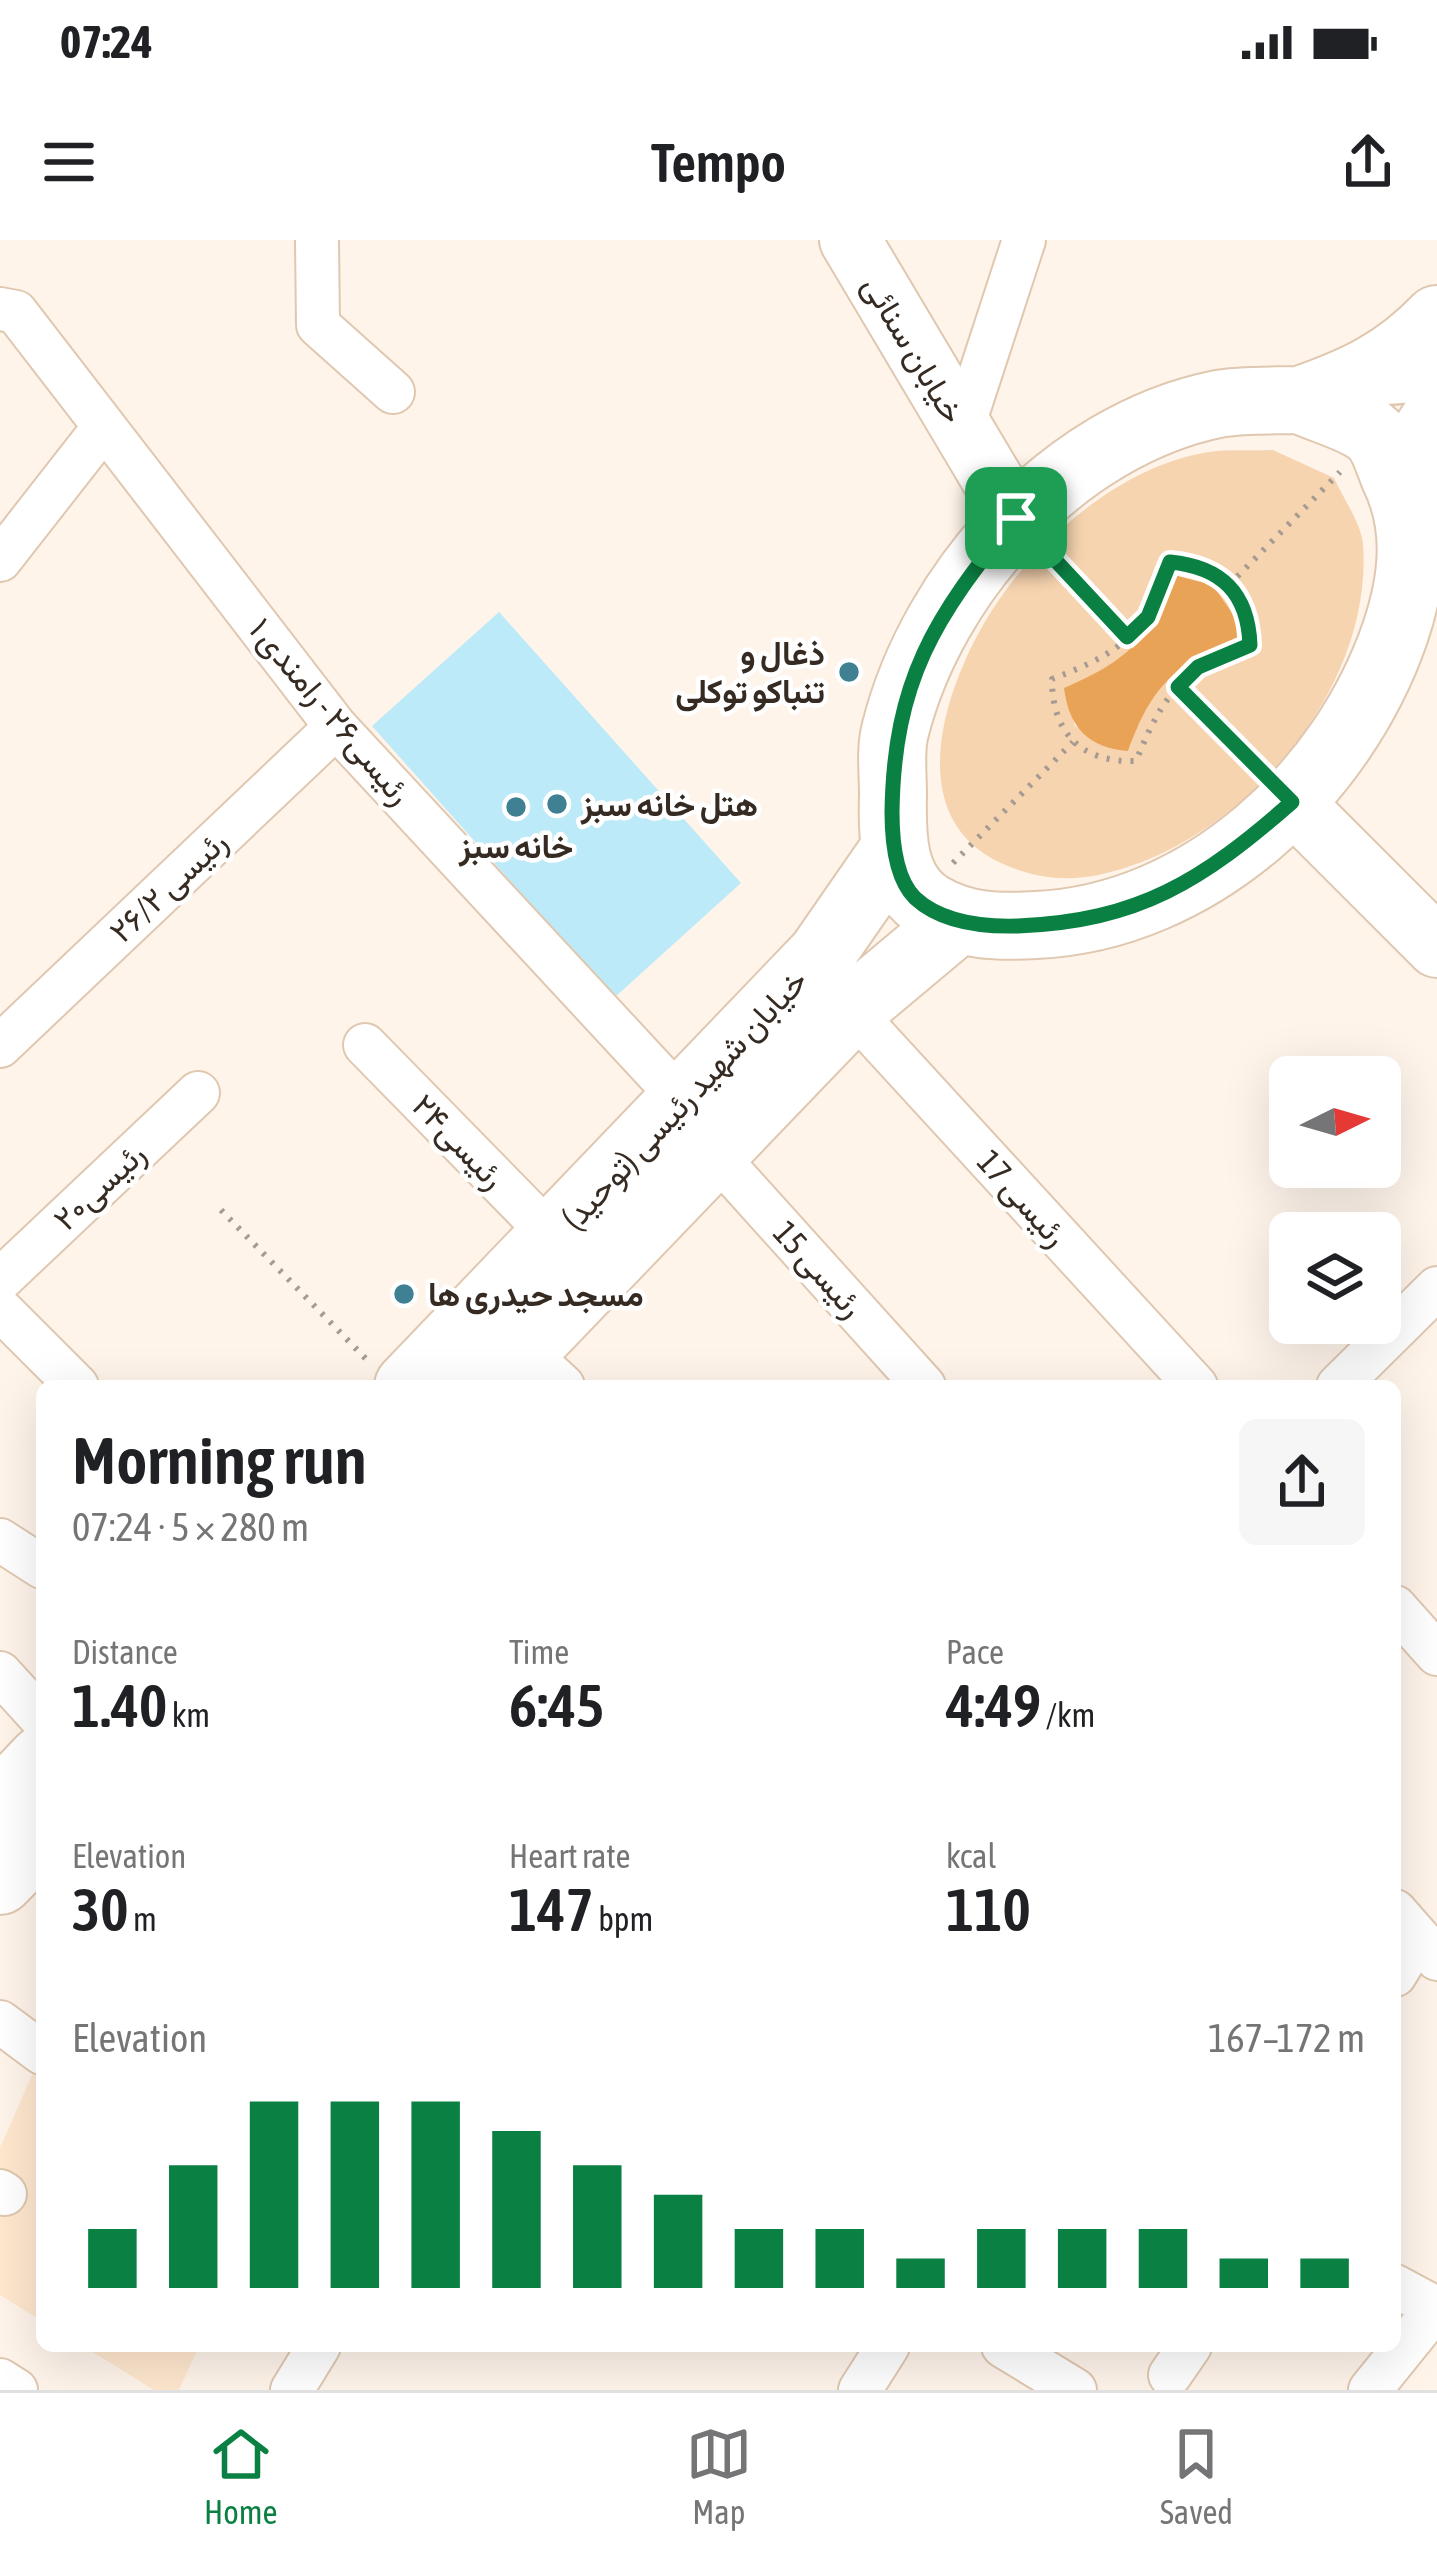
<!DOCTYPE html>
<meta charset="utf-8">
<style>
:root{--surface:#fff;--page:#f6f6f6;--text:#202124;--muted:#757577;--line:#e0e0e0;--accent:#0b8043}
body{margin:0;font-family:"Asap Condensed",Vazirmatn,sans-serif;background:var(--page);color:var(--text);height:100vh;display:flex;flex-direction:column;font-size:45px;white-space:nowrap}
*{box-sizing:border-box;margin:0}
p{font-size:39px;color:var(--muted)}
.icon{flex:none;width:66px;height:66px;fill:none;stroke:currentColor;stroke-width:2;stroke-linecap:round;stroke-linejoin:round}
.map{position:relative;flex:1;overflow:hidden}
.panel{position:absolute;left:36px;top:1140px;width:1365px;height:972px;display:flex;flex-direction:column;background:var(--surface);border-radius:18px;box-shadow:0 12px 48px #0002}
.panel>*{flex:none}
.needle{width:78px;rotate:85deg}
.controls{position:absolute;left:1269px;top:816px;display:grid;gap:24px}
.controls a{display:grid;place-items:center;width:132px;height:132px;border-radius:18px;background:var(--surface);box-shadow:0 12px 48px #0002;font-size:60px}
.pin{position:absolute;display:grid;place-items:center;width:102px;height:102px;color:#fff;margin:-51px;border-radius:24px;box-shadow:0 6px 18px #0006}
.round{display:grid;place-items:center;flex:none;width:126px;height:126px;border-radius:18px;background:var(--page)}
.summary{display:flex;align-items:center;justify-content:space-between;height:204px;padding:0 36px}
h1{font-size:66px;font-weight:600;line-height:90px}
.figures{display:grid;grid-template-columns:repeat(3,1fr);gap:18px;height:204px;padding:12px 36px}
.figures div{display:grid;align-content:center}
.figures b{font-size:60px;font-weight:600}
.figures small{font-size:33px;font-weight:400}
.figures p{font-size:33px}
.chart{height:336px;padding:24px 36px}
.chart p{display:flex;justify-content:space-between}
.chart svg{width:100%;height:216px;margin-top:12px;stroke:var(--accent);stroke-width:6}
.status{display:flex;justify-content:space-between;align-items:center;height:84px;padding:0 60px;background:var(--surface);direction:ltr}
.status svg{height:33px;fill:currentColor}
header{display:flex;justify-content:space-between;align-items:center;height:156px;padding:0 36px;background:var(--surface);font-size:54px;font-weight:600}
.tab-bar{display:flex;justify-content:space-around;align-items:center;height:168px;border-top:3px solid var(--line);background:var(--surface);font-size:33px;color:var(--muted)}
.tab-bar a{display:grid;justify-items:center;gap:6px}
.tab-bar .active{color:var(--accent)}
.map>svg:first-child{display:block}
.built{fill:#ffe7ce}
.green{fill:#f7d4b0;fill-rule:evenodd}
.water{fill:#e8a356}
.building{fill:#bdeaf8}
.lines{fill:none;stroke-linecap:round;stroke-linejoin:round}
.lane-casing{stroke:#e0c8b0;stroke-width:26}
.street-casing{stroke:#e0c8b0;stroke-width:46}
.secondary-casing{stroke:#e0c8b0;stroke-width:64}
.primary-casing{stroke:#e0c8b0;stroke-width:70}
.path{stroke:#a59b92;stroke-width:6;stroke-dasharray:3 9;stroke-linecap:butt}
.lane{stroke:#fff;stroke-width:21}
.street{stroke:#fff;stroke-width:42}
.secondary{stroke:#fff;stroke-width:60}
.primary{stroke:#fff;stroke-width:66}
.route-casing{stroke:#fff;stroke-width:24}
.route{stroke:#0b8043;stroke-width:15}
.poi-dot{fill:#408093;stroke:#fff;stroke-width:4.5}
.labels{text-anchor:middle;stroke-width:9;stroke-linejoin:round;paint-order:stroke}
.street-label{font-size:33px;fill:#352b22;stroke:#fff}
.poi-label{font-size:33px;font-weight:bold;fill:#352b22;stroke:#fff;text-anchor:start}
</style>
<div class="status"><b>07:24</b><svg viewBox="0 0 49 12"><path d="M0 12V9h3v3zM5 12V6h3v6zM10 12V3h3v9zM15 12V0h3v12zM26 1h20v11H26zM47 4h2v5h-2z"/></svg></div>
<header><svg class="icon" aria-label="menu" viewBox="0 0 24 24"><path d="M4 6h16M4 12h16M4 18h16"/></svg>Tempo<svg class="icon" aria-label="share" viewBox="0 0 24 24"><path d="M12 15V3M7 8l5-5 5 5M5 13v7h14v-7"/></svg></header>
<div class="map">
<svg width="1437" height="2150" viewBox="0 0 1437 2150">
<rect width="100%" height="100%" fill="#fef4ea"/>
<path class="built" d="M 36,1826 L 42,1830 L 42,2081 L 0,2055 L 0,1908 Z
M 83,2106 L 199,2106 L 179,2150 L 154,2150 Z"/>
<path class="green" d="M 1273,210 L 1334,238 C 1343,258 1361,283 1363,304 C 1374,451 1239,606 1098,635 C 1064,642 1031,637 1001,623 C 893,574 951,426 1003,354 C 1049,290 1128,224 1209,212 C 1230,209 1252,211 1273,210 ZM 1175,335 C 1219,337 1228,360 1236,400 C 1172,427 1153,446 1128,511 L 1075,486 L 1065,448 C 1129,420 1148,400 1175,335 Z"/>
<path class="water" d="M 1174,335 L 1213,345 L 1236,379 L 1237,400 C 1172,427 1153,445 1128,511 C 1089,508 1069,488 1064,448 C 1129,420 1148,400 1174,335 Z"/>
<path class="building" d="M 499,372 L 741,643 L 614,758 L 372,486 Z"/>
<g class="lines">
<g class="lane-casing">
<path id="lane" d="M 1367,155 L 1420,151 L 1437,133"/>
</g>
<g class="street-casing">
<path id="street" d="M 317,0 L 318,85 L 393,152
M 0,69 L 16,72 L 336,487 L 682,860
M 962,190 L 1024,0
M 0,320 L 104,187
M 851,770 L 1196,1146
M 365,805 L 553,997
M 0,806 L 336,487
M 713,912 L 924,1146
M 0,1040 L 198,853
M 0,1069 L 77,1146
M 524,1110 L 563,1146
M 1338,1146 L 1437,1048
M 0,1300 L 42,1327
M 1395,1367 L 1437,1414
M 0,1433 L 42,1479
M 1395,1671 L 1437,1719
M 1395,1735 L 1418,1697
M 0,1782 L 42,1813
M 0,1951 L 5,1954
M 1395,2046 L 1436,2068
M 1003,2106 L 1075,2150
M 1170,2135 L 1190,2106
M 0,2140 L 16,2150
M 292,2150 L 319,2106
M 860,2150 L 888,2106
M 1370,2150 L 1437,2067"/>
</g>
<g class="secondary-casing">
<path id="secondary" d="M 850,0 L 1016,279
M 1292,562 L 1437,707"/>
</g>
<g class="primary-casing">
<path id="primary" d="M 1300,160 C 1321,170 1358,179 1374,195 C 1383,203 1389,224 1394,236 C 1419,287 1413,340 1395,393 C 1343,544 1200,678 1036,685 C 998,687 965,687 931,667 C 892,644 892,596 893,554 C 893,534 890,510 895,491 C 932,342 1064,195 1218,164 C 1244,159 1274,161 1300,160 Z
M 1300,160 C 1355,141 1396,122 1437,79
M 1411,270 L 1426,192 L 1437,175
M 408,1146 L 821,715 L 893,611
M 490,1146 L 851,770 L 956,682
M 0,1563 L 42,1519
M 0,1641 L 42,1598"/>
</g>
<path class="path" d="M 1052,317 L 1128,397
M 1170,323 C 1222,327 1248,354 1250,405 C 1180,435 1165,450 1136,521 C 1081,523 1052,493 1052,439 C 1125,411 1141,396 1170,323 Z
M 1229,345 L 1340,232
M 1178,447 L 1255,525
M 953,623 L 1073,502
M 221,970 L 369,1122"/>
<use href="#lane" class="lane"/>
<use href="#street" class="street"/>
<use href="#secondary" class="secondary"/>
<use href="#primary" class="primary"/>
</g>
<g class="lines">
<g class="route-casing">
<path id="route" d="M 1016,278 L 1127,397 L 1148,377 L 1170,322 C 1222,327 1248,353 1250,405 L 1198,427 L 1178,447 L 1292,562 C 1202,641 1139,681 1018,686 C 983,687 942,683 915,658 C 895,638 892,598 892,572 C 894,441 934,377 1016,278 Z"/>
</g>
<use href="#route" class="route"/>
</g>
<g class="poi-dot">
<circle cx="849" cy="432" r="12"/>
<circle cx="557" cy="564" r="12"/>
<circle cx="516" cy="567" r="12"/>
<circle cx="404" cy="1054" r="12"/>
</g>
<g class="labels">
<g class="street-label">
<text transform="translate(914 109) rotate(59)" y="12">خیابان سنائی</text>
<text transform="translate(331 471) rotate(50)" y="12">رئیسی۲۶ - رامندی ۱</text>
<text transform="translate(168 646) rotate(-43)" y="12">رئیسی ۲۶/۲</text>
<text transform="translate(684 859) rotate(-47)" y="12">خیابان شهید رئیسی (توحید)</text>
<text transform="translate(459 901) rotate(46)" y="12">رئیسی۲۴</text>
<text transform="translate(99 946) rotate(-43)" y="12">رئیسی۲۰</text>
<text transform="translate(1023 958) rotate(48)" y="12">رئیسی 17</text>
<text transform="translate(819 1029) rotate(48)" y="12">رئیسی 15</text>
</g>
<g class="poi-label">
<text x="825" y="425" text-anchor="end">ذغال و<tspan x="825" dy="38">تنباکو توکلی</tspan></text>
<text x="581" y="576">هتل خانه سبز</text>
<text x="516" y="618" text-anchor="middle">خانه سبز</text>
<text x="428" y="1066">مسجد حیدری ها</text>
</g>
</g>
</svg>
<div class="controls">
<a><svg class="needle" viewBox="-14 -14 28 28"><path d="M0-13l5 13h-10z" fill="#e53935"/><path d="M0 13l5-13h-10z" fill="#757577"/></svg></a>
<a><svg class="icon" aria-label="layers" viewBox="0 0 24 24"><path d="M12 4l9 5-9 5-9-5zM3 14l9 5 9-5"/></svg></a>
</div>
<div class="pin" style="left:1016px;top:278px;background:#1e9e55"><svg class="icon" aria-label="arrive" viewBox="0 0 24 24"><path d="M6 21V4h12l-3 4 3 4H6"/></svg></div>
<section class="panel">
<div class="summary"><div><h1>Morning run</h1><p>07:24 · 5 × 280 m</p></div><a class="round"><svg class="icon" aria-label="share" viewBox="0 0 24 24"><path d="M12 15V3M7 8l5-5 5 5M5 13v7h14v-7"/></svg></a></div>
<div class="figures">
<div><p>Distance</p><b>1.40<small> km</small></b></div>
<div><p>Time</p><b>6:45</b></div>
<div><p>Pace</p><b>4:49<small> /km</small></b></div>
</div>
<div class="figures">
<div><p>Elevation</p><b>30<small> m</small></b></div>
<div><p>Heart rate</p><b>147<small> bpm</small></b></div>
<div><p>kcal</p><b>110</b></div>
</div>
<div class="chart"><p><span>Elevation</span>167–172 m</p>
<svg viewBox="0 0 160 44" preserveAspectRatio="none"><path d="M5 44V32M15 44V19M25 44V6M35 44V6M45 44V6M55 44V12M65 44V19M75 44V25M85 44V32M95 44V32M105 44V38M115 44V32M125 44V32M135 44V32M145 44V38M155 44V38"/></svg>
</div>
</section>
</div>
<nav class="tab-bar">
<a class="active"><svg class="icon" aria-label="home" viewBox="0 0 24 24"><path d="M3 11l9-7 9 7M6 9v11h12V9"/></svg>Home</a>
<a><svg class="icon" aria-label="map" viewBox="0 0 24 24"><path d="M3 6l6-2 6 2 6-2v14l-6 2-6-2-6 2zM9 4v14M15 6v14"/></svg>Map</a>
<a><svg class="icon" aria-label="saved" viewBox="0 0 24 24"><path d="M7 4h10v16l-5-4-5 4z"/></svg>Saved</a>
</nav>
